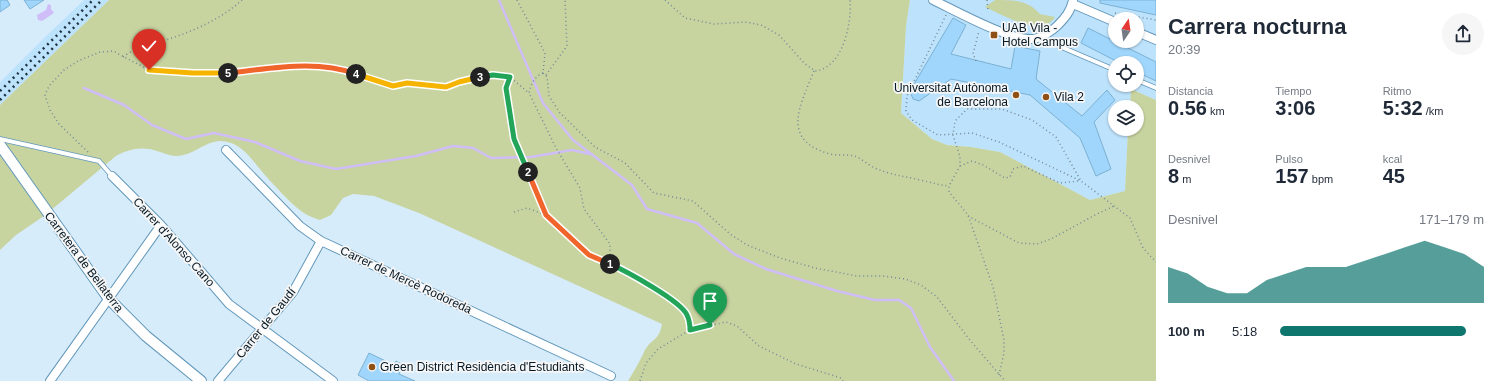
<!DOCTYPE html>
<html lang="es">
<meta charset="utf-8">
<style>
:root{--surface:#fff;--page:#f6f6f7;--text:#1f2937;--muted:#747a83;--accent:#0f766e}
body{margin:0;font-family:Arial,sans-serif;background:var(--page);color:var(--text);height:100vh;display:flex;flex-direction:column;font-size:15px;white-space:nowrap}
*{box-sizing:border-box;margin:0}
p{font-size:13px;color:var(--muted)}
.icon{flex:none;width:22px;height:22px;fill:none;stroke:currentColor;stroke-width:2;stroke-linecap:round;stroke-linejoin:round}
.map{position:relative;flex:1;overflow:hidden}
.drawer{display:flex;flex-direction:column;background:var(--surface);width:340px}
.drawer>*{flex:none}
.needle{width:26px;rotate:13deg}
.buttons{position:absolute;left:1108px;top:12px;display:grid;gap:8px}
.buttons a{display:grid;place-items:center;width:36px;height:36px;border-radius:50%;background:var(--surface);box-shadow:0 1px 3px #0004;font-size:20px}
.pin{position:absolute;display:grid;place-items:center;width:34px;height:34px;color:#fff;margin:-41px -17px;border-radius:50% 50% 50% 0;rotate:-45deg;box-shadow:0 0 4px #0007}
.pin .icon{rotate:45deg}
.km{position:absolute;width:20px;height:20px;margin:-10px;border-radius:50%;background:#222;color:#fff;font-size:11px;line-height:20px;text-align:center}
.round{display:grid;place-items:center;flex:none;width:42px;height:42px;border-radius:21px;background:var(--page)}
.summary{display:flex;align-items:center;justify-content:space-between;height:68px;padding:0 12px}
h1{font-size:22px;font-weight:700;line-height:30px}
.stats{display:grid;grid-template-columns:repeat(3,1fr);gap:6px;height:68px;padding:4px 12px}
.stats div{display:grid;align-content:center}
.stats b{font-size:20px;font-weight:700}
.stats small{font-size:11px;font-weight:400}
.stats p{font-size:11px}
.chart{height:112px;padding:8px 12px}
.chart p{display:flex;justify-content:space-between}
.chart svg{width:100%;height:72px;margin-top:4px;fill:var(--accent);opacity:.7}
ul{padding:0 12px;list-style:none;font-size:13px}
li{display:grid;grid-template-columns:64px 48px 1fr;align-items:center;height:30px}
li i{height:10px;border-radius:5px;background:var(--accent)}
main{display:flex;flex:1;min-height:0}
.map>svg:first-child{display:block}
.built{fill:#bde2fb;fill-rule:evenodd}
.green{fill:#c8d4a0}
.water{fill:#cfbdf7}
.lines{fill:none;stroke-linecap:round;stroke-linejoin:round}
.stream{stroke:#cfbdf7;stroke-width:2.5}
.building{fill:#a0d6fb;stroke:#7cb1d4}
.service-casing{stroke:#6398ba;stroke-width:5.5}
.minor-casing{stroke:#6398ba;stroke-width:10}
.tertiary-casing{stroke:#6398ba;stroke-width:12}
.path{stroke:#748997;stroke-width:1.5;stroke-dasharray:1 3;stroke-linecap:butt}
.service{stroke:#fff;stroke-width:4}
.minor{stroke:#fff;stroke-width:8}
.tertiary{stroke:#fff;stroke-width:10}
.rail{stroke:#1f3341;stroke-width:2.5;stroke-dasharray:2 4;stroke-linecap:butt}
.split-1-casing{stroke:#fff;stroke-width:8}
.split-2-casing{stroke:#fff;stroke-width:8}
.split-3-casing{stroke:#fff;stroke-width:8}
.split-4-casing{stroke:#fff;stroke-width:8}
.split-5-casing{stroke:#fff;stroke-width:8}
.split-6-casing{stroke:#fff;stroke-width:8}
.split-1{stroke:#22a559;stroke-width:5}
.split-2{stroke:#f0652b;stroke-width:5}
.split-3{stroke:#22a559;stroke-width:5}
.split-4{stroke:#f5b400;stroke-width:5}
.split-5{stroke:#f0652b;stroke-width:5}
.split-6{stroke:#f5b400;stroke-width:5}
.poi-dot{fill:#8e5014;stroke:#f6f6f6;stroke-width:1.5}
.labels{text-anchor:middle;stroke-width:3.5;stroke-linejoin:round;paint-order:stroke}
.poi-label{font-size:12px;fill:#031724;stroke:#f6f6f6;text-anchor:start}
.street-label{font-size:12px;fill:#031724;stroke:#f6f6f6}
</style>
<main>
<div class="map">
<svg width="1156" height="381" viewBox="0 0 1156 381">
<rect width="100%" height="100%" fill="#d7ecfb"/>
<path class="built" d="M 84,0 L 109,0 L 0,105 L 0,82 L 44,38 Z
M 910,0 L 1156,0 L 1156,100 L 1131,89 L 1130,107 L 1115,107 L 1115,129 L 1128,129 L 1125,191 L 1090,200 L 1000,152 L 971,147 L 947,145 L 932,139 L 901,113 L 906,26 ZM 1115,19 L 1137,19 L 1137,41 L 1115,41 ZM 1115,63 L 1137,63 L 1137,85 L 1115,85 Z"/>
<path class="green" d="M 109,0 L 910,0 L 906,26 L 901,113 L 932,139 L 947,145 L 971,147 L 1000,152 L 1090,200 L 1125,191 L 1128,129 L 1137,129 L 1137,107 L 1130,107 L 1131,89 L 1156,100 L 1156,381 L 628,381 C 634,371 640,361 645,350 C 652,338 659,341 662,324 L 419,213 L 374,196 L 353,194 L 343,198 L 331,215 L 320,220 C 313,218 306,215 301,211 C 288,201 275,186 264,174 C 252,160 241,141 220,141 C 206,141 192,156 177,156 C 171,156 166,154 160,152 C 144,146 130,148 116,156 L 44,216 L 16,235 L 0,250 L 0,105 Z
M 995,0 C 1015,0 1028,0 1040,14 L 1055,17 C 1042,39 1001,14 985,7 Z"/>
<path class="water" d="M 48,4 L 51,5 L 51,9 L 54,13 L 42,21 L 38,20 L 37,15 L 46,10 Z"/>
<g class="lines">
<path class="stream" d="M 499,0 L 543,103 L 573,140 L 632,185 L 647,209 L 697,223 L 734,254 L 766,269 L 837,291 L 875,300 L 899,300 L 911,308 L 930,347 L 954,381
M 84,88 L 124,105 L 152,125 L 186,139 L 214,133 L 255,142 L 300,161 L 336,169 L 416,156 L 453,146 L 473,148 L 491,158 L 531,157 L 572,150 L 590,154"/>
</g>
<path class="building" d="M 0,0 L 7,0 L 10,5 L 0,12 Z
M 24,0 L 44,0 L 30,9 Z
M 1100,0 L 1156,0 L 1156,15 L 1100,3 Z
M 953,18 L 966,25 L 951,54 L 1011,69 L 1015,46 L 1040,51 L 1036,79 L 1082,116 L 1107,90 L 1115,100 L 1094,122 L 1111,169 L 1096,176 L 1080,138 L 1030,95 L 951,79 L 919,101 L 913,99 L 910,91 Z
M 1088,28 L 1156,62 L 1156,81 L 1137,72 L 1137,63 L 1120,63 L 1081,43 Z
M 369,353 L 394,365 L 396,361 L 403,365 L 399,374 L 415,381 L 369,381 L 358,375 Z"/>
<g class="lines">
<g class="service-casing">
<path id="service" d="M 1038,39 L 1052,43 L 1115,70
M 1137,80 L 1156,88
M 0,139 L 99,161 L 112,176"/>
</g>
<g class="minor-casing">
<path id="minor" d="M 933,0 C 956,11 1010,41 1033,39 C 1041,38 1052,31 1057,26 C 1065,18 1071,11 1073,0
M 1073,4 L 1115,22
M 1137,32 L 1156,40
M 226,150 L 300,226 L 321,241 L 611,376
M 112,176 L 161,225 L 229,304 L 333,381
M 50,381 L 161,225
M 218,381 L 293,292 L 321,241"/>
</g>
<g class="tertiary-casing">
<path id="tertiary" d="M 0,145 L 109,299 L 146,336 L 201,381"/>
</g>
<path class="path" d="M 517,0 L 545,53 L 543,73
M 665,0 L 685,18 L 714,24 L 745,22 L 761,25 L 779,35 L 804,63 L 815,71 C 843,68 852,23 850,0
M 987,0 L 988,11
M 1115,13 L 1156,20
M 946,15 L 907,96 L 906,111 L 912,120 L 938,135 L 972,133 L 999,142 L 1081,181 L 1130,218 L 1143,248 L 1156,262
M 123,57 C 136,47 148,46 163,41 C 191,32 220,20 242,0
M 976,61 L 973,54 L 979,31
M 814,71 C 800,106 780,140 830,154 C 838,156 846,154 854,156 C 861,158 868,165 875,168 C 890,175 904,176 920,180 C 930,182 938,185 949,186
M 543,73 L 547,77 L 549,96 L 560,113 L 595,147 L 625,163 L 654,193 L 693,201 L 730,234 L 747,245 L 780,258 L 815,268 L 857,276 L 883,276 L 905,279 L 921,285 L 937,297 L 969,339 L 1005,381
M 543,73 C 534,77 531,84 529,93 L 556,148 L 580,188 L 584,209 L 610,244 L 610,255 L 601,260
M 546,75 L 567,46 L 565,0
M 510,77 L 506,88 L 514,139 L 546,215 L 589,255 L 616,267 L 665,295 L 676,303 L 687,314 L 690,330
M 511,78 L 529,93
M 88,152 L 59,124 L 50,110 L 45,95 L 49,86 L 64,70 L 78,61 L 100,52 L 113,51 L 149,70 L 193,73 L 229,73 L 279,66 L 307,66 L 346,70 L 393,86 L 407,83 L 446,87 L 459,82 L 493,75 L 510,77
M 960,166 L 972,161 L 983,165 L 1005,178 L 1010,177 L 1013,169 L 1023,166 L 1060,183 L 1079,181
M 514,212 L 527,208 L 546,215
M 968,216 L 1019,243 L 1037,244 L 1051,239 L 1097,214 L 1114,206
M 999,375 L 1004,353 L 1004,340 L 993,287 L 968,215 L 949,192 L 949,186 L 960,166 L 960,157 L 953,135 L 955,121 L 967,109 L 1002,109 L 1032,120 L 1056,137 L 1081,181
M 640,381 L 646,363 L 658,349 L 690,330 L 726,322 L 737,326 L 759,346 L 796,364 L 841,378 L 843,381"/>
<use href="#service" class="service"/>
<use href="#minor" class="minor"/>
<use href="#tertiary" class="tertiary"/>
<path class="rail" d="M 0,91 L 93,0
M 0,100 L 102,0"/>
</g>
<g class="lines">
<g class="split-1-casing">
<path id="split-1" d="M 610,264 C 626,271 681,301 687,315 C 689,319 690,325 690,330 L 710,325"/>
</g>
<g class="split-2-casing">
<path id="split-2" d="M 528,172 L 546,215 L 589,255 L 610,264"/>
</g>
<g class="split-3-casing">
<path id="split-3" d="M 480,77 L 493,75 L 510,77 L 506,88 L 514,139 L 528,172"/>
</g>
<g class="split-4-casing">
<path id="split-4" d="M 356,74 L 393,86 L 407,83 L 446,87 L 459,82 L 480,77"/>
</g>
<g class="split-5-casing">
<path id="split-5" d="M 228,73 C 270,69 315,59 356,74"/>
</g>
<g class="split-6-casing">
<path id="split-6" d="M 149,70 L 193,73 L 228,73"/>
</g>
<use href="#split-1" class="split-1"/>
<use href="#split-2" class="split-2"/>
<use href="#split-3" class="split-3"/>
<use href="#split-4" class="split-4"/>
<use href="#split-5" class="split-5"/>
<use href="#split-6" class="split-6"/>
</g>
<g class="poi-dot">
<rect x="990" y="31" width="8" height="8" rx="2"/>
<circle cx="1016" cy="95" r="4"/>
<circle cx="1046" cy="97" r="4"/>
<circle cx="372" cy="367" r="4"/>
</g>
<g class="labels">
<g class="poi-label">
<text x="1002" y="32">UAB Vila -<tspan x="1002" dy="14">Hotel Campus</tspan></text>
<text x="1008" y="92" text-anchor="end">Universitat Autònoma<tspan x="1008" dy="14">de Barcelona</tspan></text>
<text x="1054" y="101">Vila 2</text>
<text x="380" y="371">Green District Residència d'Estudiants</text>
</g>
<g class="street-label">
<text transform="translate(174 242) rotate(48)" y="4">Carrer d'Alonso Cano</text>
<text transform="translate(84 262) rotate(53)" y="4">Carretera de Bellaterra</text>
<text transform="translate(406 280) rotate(25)" y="4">Carrer de Mercè Rodoreda</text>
<text transform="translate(266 323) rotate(-51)" y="4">Carrer de Gaudí</text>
</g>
</g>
</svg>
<div class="buttons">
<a><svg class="needle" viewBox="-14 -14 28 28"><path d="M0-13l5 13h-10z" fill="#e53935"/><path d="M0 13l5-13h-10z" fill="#747a83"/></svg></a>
<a><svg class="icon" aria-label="locate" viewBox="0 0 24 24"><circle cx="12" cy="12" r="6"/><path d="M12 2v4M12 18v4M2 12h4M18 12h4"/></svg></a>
<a><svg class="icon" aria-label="layers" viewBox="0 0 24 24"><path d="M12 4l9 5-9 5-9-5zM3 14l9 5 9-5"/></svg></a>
</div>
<div class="pin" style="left:710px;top:325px;background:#1e9e55"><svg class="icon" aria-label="arrive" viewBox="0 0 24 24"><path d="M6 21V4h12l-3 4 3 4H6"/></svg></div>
<div class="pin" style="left:149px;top:70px;background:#d93025"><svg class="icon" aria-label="check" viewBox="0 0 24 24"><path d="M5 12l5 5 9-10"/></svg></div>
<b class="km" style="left:610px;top:264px">1</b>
<b class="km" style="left:528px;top:172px">2</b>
<b class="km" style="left:480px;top:77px">3</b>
<b class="km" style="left:356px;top:74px">4</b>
<b class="km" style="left:228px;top:73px">5</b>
</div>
<section class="drawer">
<div class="summary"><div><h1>Carrera nocturna</h1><p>20:39</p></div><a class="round"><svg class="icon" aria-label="share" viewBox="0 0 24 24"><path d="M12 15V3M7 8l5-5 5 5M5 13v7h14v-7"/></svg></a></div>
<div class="stats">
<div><p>Distancia</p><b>0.56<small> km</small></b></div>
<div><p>Tiempo</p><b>3:06</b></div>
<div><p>Ritmo</p><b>5:32<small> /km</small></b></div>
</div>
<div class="stats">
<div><p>Desnivel</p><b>8<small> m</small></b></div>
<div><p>Pulso</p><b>157<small> bpm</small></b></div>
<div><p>kcal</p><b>45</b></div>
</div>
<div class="chart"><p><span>Desnivel</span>171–179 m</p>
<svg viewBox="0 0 160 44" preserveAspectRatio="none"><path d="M0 44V22L10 26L20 34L30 38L40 38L50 30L60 26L70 22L80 22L90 22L100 18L110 14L120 10L130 6L140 10L150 14L160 22V44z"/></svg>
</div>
<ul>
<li><b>100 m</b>5:18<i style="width:91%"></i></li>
</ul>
</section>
</main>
